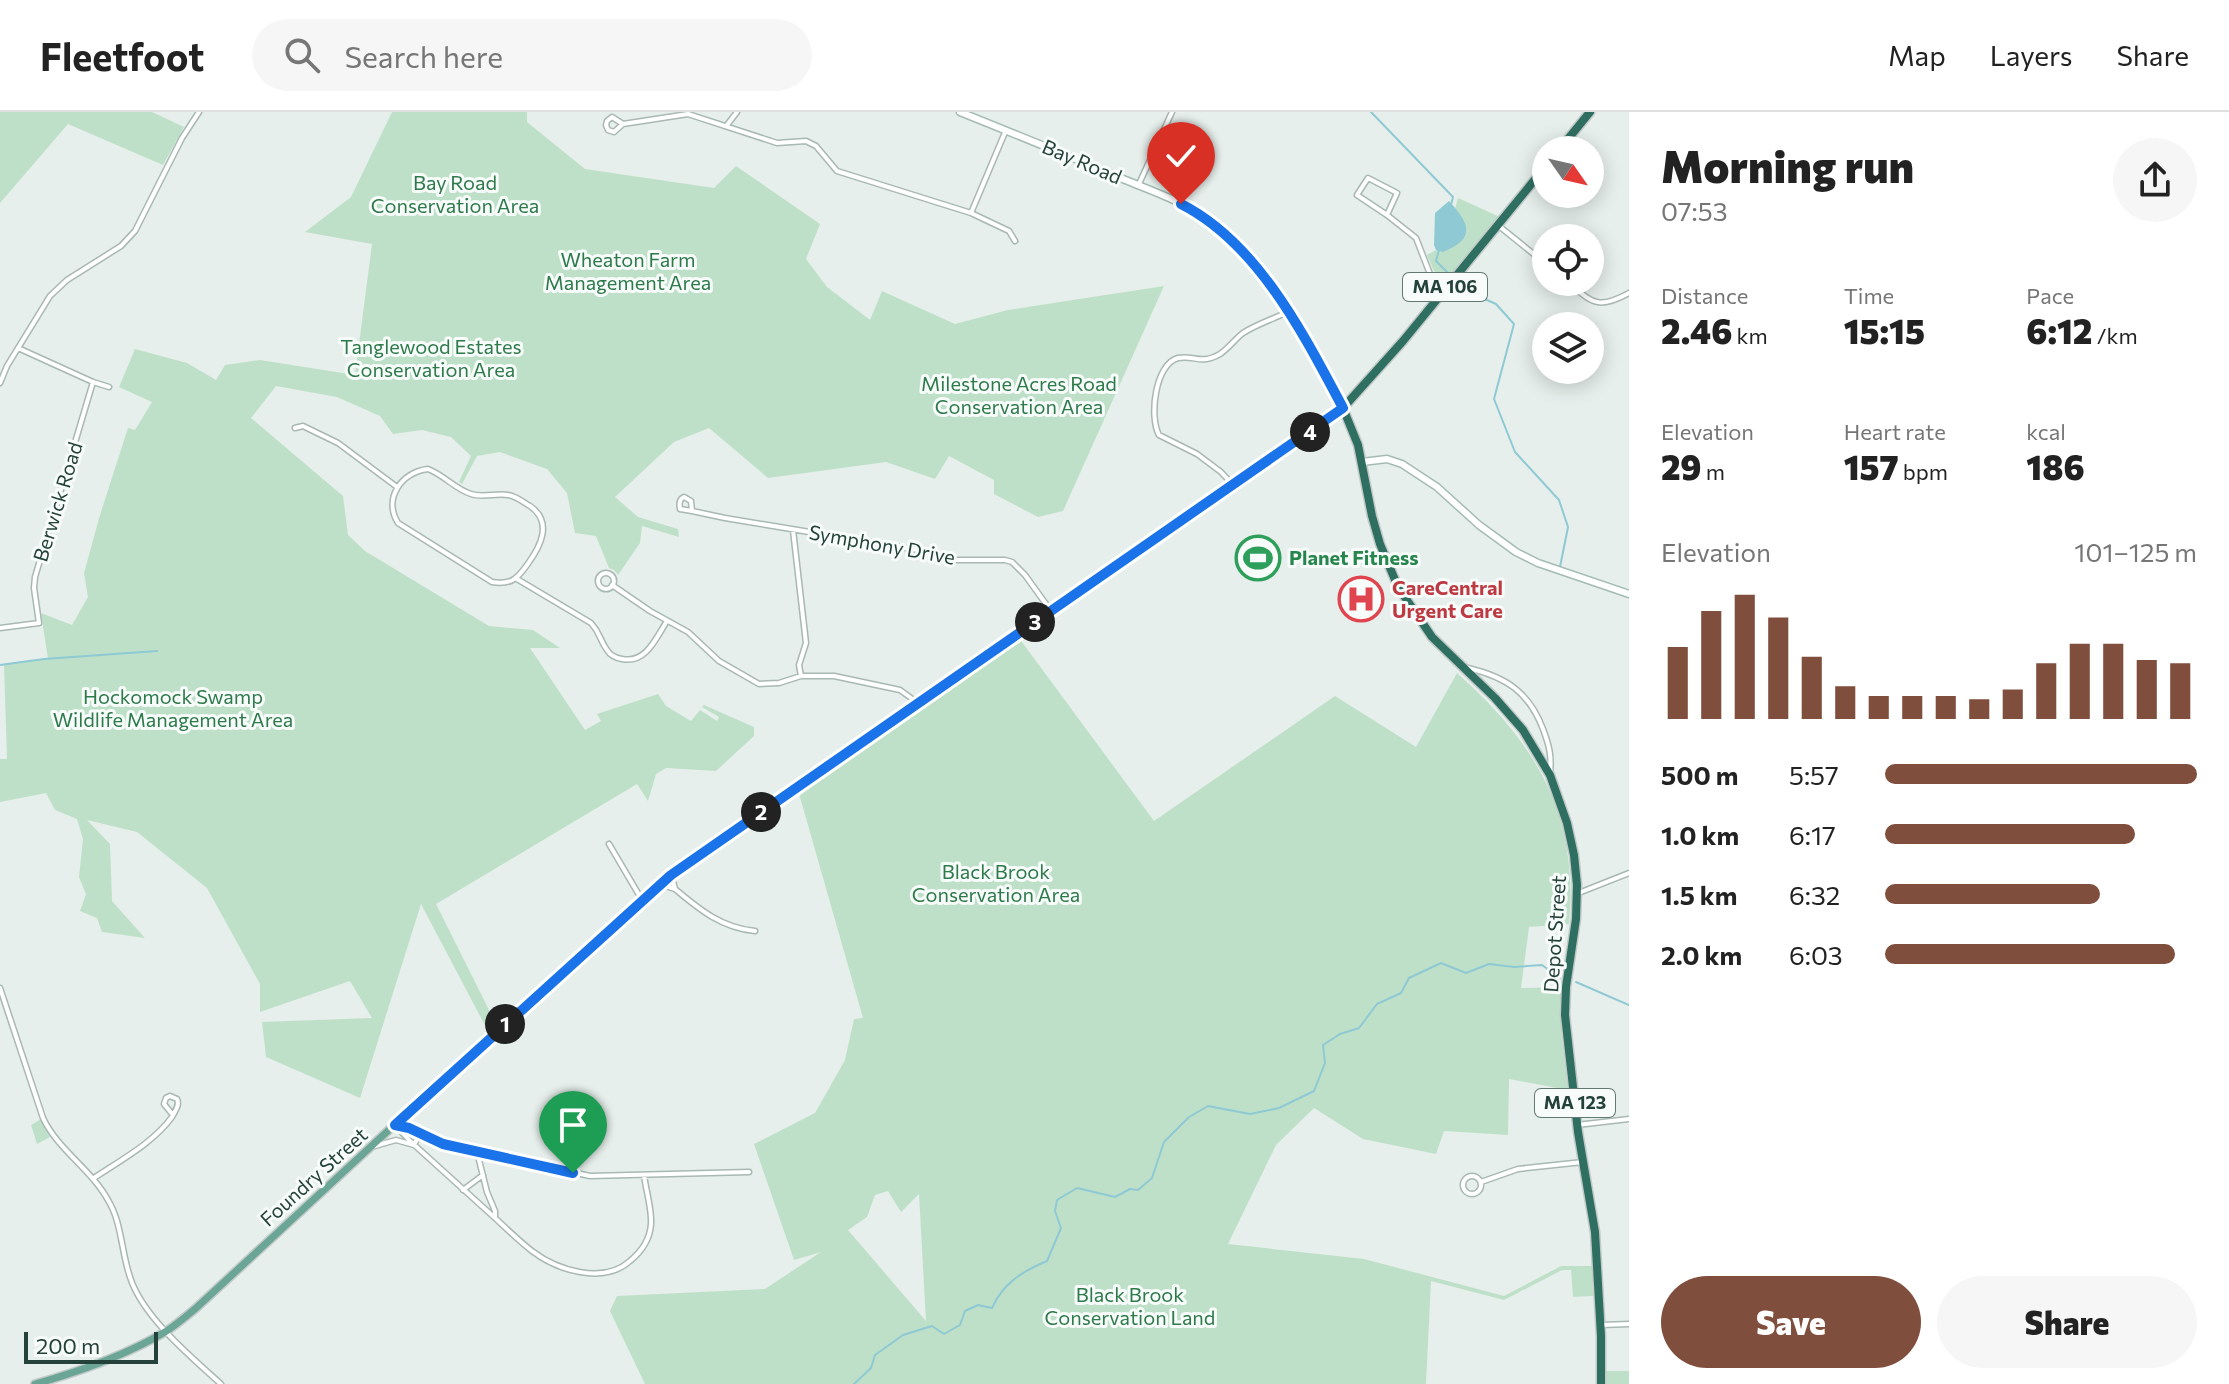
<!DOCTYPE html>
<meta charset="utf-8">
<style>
:root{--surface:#fff;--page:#f6f6f6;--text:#222;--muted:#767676;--line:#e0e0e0;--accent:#804e3d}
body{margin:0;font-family:Commissioner,sans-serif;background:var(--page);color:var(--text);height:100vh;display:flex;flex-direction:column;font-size:30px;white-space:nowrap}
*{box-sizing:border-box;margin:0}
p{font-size:26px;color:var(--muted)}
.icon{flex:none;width:44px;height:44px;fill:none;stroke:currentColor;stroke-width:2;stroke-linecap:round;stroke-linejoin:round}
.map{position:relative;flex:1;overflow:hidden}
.sheet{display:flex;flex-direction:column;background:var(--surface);width:600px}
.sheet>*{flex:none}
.needle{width:52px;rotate:124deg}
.controls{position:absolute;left:1532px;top:24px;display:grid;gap:16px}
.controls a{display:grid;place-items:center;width:72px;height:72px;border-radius:50%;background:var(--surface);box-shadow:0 4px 20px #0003;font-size:40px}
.scale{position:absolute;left:24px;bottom:20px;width:134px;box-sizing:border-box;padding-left:8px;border:4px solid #24423a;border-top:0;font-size:22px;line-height:28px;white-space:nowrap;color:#24423a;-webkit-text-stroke:6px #f7fbf9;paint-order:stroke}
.pin{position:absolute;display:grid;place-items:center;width:68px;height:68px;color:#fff;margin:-82px -34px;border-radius:50% 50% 50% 0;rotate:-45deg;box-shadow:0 0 8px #0007}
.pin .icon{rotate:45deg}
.km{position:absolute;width:40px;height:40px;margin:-20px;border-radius:50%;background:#222;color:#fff;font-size:22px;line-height:40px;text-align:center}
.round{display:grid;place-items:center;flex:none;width:84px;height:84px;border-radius:42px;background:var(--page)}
.summary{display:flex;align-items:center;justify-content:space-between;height:136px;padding:0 32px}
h1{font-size:44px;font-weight:800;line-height:60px}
.metrics{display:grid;grid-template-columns:repeat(3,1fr);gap:12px;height:136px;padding:8px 32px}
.metrics div{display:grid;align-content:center}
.metrics b{font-size:34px;font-weight:800}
.metrics small{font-size:22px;font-weight:400}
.metrics p{font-size:22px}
.chart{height:224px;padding:16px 32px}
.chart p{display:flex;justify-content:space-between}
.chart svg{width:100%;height:144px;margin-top:8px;stroke:var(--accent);stroke-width:6}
.action{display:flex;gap:16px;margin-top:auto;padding:16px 32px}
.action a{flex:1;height:92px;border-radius:48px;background:var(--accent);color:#fff;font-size:32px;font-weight:800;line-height:92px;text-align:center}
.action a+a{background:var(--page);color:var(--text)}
ul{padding:0 32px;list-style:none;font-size:26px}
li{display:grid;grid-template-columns:128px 96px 1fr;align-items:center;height:60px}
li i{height:20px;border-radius:10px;background:var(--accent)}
header{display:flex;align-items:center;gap:48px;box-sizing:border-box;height:112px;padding:0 40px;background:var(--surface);border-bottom:2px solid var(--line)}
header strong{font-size:38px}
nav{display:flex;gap:44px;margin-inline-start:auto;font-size:28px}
.search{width:560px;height:72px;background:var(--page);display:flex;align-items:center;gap:20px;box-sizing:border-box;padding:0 28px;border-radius:44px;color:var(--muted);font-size:30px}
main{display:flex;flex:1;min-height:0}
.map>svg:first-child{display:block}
.green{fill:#bfe0c8;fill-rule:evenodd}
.water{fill:#8ec9d4}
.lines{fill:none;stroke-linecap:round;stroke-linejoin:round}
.stream{stroke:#8ec9d4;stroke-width:2}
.street-casing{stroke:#a8b8b2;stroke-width:7}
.secondary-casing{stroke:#a4bbb3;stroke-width:9}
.primary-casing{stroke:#c2cac8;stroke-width:10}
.highway-casing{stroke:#c2cac8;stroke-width:11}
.street{stroke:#fff;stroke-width:4}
.secondary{stroke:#fff;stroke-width:6}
.primary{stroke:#6aa596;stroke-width:7}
.highway{stroke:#2f6f62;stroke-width:8}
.route-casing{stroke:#fff;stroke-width:16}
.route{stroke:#1a73e8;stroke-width:10}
.labels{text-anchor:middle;stroke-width:6;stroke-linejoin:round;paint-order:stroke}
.shield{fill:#f7fbf9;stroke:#637a73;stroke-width:2}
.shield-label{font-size:18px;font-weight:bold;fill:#24423a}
.street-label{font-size:20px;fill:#24423a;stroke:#f7fbf9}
.park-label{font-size:20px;fill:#2d7a4b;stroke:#f7fbf9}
.leisure-label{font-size:20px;font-weight:bold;fill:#27864d;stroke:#f7fbf9;text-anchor:start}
.health-label{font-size:20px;font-weight:bold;fill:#be3a42;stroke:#f7fbf9;text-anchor:start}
</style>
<header>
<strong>Fleetfoot</strong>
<div class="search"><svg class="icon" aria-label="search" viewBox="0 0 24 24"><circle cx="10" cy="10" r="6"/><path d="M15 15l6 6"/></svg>Search here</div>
<nav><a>Map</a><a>Layers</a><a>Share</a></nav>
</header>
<main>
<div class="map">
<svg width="1629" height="1272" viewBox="0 0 1629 1272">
<rect width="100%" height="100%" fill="#e6efeb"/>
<path class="green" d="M 0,0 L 152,0 L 184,15 L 163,53 L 68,12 L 0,91 Z
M 392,0 L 527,0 L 527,10 L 585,57 L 714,76 L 736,54 L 820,112 L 806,147 L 827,175 L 870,208 L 882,179 L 955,212 L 1008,198 L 1164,174 L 1063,399 L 1038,405 L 994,382 L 994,368 L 949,344 L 935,367 L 886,350 L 768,366 L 709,316 L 674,330 L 615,385 L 638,405 L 678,417 L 679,425 L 642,414 L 640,431 L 618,463 L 614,458 L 609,456 L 596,424 L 575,421 L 567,381 L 547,357 L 500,340 L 477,344 L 462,372 L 459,370 L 471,344 L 451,325 L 422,318 L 393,322 L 380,304 L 337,285 L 276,274 L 251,306 L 343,384 L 348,423 L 365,439 L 489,514 L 533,518 L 560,536 L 530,536 L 585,618 L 601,609 L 597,602 L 658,582 L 666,594 L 691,609 L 700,598 L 717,609 L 719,605 L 702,595 L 704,593 L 754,615 L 754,624 L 716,659 L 666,656 L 656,662 L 648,689 L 637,672 L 436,792 L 497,914 L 489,921 L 421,792 L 360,986 L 266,945 L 262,910 L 372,906 L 350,869 L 260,900 L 260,872 L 207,776 L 137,720 L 87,708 L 110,732 L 112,789 L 145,826 L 102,820 L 97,806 L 80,799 L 86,782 L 79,765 L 83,727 L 77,707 L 55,698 L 46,681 L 0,690 L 0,647 L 7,647 L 4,552 L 48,547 L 41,501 L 72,513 L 88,485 L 84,461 L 100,403 L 128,316 L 135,318 L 152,290 L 119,275 L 135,237 L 187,251 L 216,268 L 225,253 L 260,248 L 355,263 L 372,132 L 305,120 L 351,85 Z
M 1458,86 L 1500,105 L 1449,166 L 1446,167 L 1434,159 L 1427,143 L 1445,133 Z
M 1019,526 L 1154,709 L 1335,584 L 1416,635 L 1457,561 C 1536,631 1579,703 1569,812 L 1529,815 L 1521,876 L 1562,875 L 1561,918 L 1568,978 L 1509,967 L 1508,1023 L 1444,1019 L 1436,1042 L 1363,1027 L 1314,996 L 1276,1033 L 1228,1132 L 1364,1147 L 1504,1184 L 1561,1154 L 1592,1154 L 1593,1184 L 1573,1185 L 1571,1158 L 1562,1158 L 1504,1188 L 1431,1169 L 1426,1272 L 645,1272 L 610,1199 L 617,1184 L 765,1177 L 821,1140 L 794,1148 L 754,1032 L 815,1001 L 845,948 L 854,907 L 863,906 L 798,678 ZM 888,1079 L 901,1100 L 919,1082 L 926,1209 L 848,1118 L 867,1105 L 875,1083 Z
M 41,1007 L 50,1025 L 37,1032 L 31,1013 Z
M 1605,1259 L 1629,1259 L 1629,1272 L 1604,1272 Z"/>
<path class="water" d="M 1449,89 C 1469,111 1477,126 1443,140 L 1436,138 L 1434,133 L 1435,101 Z"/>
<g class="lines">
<path class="stream" d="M 1371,0 L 1453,85 L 1451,93
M 1439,138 L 1436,149 L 1450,163
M 1458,170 L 1464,178 L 1496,192 L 1514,212 L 1494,287 L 1515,340 L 1559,388 L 1568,415 L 1560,455
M 0,553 L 44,547 L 157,539
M 1576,870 L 1629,893
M 854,1272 L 871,1256 L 875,1243 L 903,1223 L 932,1214 L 944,1222 L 960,1213 L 965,1199 L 978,1193 L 992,1196 C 1003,1171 1023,1159 1047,1149 L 1061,1116 L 1055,1099 L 1057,1088 L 1077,1076 L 1115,1085 L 1130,1077 L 1138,1078 L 1152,1066 L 1164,1030 L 1189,1005 L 1208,994 L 1250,1002 L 1279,996 L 1314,979 L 1325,951 L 1323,933 L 1340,922 L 1359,916 L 1377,892 L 1401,881 L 1409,866 L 1441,851 L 1466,861 L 1489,852 L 1514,855 L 1542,853 L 1560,866"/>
<g class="street-casing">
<path id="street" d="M 612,5 L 623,12 L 614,20 L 608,18 L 606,13 L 607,9 Z
M 623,12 L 688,2 L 777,31 L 806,29 L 816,34 L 837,59 L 971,101 L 1009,119 L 1015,129
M 727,13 L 737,0
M 1138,74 L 1172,0
M 971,101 L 1006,18
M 1387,103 L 1397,81 L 1368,66 L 1357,83 L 1387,103 L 1416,126 L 1430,162 L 1446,174
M 1499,114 L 1546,152
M 1567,170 C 1593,191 1598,198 1629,181
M 18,236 L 93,270 L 109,275
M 0,271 L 7,254 L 50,184 L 67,168 L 121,134 L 135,119 L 182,26 L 199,0
M 295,316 L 303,314 L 338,331 L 397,375
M 428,357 C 444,363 455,377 471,382 C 483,386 496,381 508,383 C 516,384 523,390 530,394 C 553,410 541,434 527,453 C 517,467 511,473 492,470 L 398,411 C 383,387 401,360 428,357 Z
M 1233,373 L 1221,360 L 1197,342 L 1159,323 C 1149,305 1155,252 1178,246 C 1195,243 1201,253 1220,242 C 1229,236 1235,227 1243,221 C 1257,212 1273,207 1288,200
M 692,399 L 680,397 C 679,392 679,387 684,385 L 691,389 L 692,399 L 725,406 L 936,441 L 955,448 L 1005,448 L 1012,450 L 1025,463 L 1051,499
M 793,418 L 806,531 L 799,553 L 801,564
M598 469a8 8 0 1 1 16 0a8 8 0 1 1-16 0Z
M 517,467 L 591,511 C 601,522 599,527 607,538 C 610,543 616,546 622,547 C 646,552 656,526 667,509
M 612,473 L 650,499 L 688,520 L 719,549 L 759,572 L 779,571 L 801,564 L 834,564 L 900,578 L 918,591
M 0,516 L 39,511 L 34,476 L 35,465 L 93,270
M 1468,556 C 1506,565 1529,580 1543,617 C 1549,633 1552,644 1550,661
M 609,732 L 642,788
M 662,773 L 675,777 L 672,765
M 675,777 C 700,798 722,816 755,819
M 1576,782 L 1629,761
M 0,876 L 43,1006 C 58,1038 91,1057 108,1088 C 122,1111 121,1139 130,1165 C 142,1204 191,1245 221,1272
M 395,1013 C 413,1017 429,1028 447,1033 L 590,1064 L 749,1060
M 1577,1013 L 1629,1007
M 397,1015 L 410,1029 L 495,1106
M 375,1034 L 396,1028 L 414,1033 L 417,1027 L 423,1024
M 477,1040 L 487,1080 L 495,1099 L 495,1106 C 507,1117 519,1129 532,1139 C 557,1158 603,1173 630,1149 C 641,1140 650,1127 651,1112 C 652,1097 646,1079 644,1063
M1463 1073a9 9 0 1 1 18 0a9 9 0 1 1-18 0Z
M 94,1066 C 121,1048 153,1031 172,1005 C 175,999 180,993 177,987 L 170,984 L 166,986 L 164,992 L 173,1003
M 1481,1070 L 1518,1057 L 1583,1050
M 463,1078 L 483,1063
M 1601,1213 L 1629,1212"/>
</g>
<g class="secondary-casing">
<path id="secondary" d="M 960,0 C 1015,22 1069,44 1123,67 C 1152,79 1185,90 1210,109 C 1270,156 1309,230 1343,296
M 1362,350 L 1387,347 L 1402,352 L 1437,375 L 1479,413 L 1516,440 L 1538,451 L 1629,482"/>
</g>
<g class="primary-casing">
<path id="primary" d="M 35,1272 C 78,1260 126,1243 165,1220 C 175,1214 185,1205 195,1197 L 469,944 L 671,763 L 1343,296"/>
</g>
<g class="highway-casing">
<path id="highway" d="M 1559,38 L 1590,0
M 1546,54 L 1403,229 L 1343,296 L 1358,333 L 1372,404 L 1380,432 L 1398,475 L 1432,525 L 1495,586 L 1523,618 L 1550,663 L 1567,711 L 1574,743 L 1577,773 L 1576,807 L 1566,875 L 1565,903 L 1578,1020 L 1595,1120 L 1601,1224 L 1601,1272"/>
</g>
<use href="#street" class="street"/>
<use href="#secondary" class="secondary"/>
<use href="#primary" class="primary"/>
<use href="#highway" class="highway"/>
</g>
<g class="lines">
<g class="route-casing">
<path id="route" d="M 573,1061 L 443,1032 L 409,1016 L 395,1013 L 671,763 L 1343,296 C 1304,223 1258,131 1181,92"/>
</g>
<use href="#route" class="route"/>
</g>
<defs>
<g id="stadium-ring" transform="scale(2.3)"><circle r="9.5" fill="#f7fbf9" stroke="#2e9e5b" stroke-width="1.5"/><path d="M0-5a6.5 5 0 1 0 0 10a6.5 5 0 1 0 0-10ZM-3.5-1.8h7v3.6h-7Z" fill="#2e9e5b"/></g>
<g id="hospital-ring" transform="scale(2.3)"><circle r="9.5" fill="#f7fbf9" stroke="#e0444e" stroke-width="1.5"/><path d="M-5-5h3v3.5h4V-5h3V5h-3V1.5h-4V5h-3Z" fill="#e0444e"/></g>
</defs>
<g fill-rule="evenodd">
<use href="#stadium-ring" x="1258" y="446"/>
<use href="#hospital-ring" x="1361" y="487"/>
</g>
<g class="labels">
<g class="shield">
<rect x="1403" y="161" width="84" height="28" rx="6"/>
<rect x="1535" y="977" width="80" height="28" rx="6"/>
</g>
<g class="shield-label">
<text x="1445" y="181">MA 106</text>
<text x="1575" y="997">MA 123</text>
</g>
<g class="street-label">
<text transform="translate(1082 50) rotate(23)" y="7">Bay Road</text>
<text transform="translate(58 390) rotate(-73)" y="7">Berwick Road</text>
<text transform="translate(882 433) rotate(10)" y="7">Symphony Drive</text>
<text transform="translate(1555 822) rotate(-86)" y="7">Depot Street</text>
<text transform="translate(314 1065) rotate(-42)" y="7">Foundry Street</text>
</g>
<g class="park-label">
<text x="455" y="78">Bay Road<tspan x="455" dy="23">Conservation Area</tspan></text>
<text x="628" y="155">Wheaton Farm<tspan x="628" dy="23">Management Area</tspan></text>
<text x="431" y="242">Tanglewood Estates<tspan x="431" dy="23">Conservation Area</tspan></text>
<text x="1019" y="279">Milestone Acres Road<tspan x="1019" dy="23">Conservation Area</tspan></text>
<text x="173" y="592">Hockomock Swamp<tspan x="173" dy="23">Wildlife Management Area</tspan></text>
<text x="996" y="767">Black Brook<tspan x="996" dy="23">Conservation Area</tspan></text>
<text x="1130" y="1190">Black Brook<tspan x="1130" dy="23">Conservation Land</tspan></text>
</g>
<g class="leisure-label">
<text x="1289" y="453">Planet Fitness</text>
</g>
<g class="health-label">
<text x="1392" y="483">CareCentral<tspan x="1392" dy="23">Urgent Care</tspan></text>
</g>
</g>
</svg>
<div class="controls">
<a><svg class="needle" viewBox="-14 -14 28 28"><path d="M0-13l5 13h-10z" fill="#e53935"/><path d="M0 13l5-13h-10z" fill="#767676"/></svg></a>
<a><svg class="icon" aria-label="locate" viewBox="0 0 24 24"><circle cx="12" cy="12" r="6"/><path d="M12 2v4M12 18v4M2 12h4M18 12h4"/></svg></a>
<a><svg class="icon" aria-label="layers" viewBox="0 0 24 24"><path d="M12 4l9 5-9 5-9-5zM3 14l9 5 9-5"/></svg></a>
</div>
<div class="scale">200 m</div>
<div class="pin" style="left:573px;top:1061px;background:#1e9e55"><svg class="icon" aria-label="arrive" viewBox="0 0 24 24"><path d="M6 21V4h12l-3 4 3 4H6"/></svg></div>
<div class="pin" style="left:1181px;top:92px;background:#d93025"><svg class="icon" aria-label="check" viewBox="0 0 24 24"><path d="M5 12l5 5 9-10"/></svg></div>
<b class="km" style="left:505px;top:912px">1</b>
<b class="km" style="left:761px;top:700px">2</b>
<b class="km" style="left:1035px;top:510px">3</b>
<b class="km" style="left:1310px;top:320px">4</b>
</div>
<section class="sheet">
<div class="summary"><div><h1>Morning run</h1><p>07:53</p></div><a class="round"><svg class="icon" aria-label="share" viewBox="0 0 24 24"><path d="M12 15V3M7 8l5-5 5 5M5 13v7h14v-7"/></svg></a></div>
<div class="metrics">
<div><p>Distance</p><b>2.46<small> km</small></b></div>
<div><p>Time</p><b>15:15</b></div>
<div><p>Pace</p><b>6:12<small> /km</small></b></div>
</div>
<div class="metrics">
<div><p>Elevation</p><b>29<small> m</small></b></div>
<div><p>Heart rate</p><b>157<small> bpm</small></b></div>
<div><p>kcal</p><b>186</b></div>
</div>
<div class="chart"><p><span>Elevation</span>101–125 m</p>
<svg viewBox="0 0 160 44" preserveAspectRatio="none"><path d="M5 44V22M15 44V11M25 44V6M35 44V13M45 44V25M55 44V34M65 44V37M75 44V37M85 44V37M95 44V38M105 44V35M115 44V27M125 44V21M135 44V21M145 44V26M155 44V27"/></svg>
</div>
<ul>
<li><b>500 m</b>5:57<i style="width:100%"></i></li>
<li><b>1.0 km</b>6:17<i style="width:80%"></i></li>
<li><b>1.5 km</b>6:32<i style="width:69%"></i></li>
<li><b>2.0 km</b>6:03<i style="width:93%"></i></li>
</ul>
<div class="action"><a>Save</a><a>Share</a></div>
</section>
</main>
